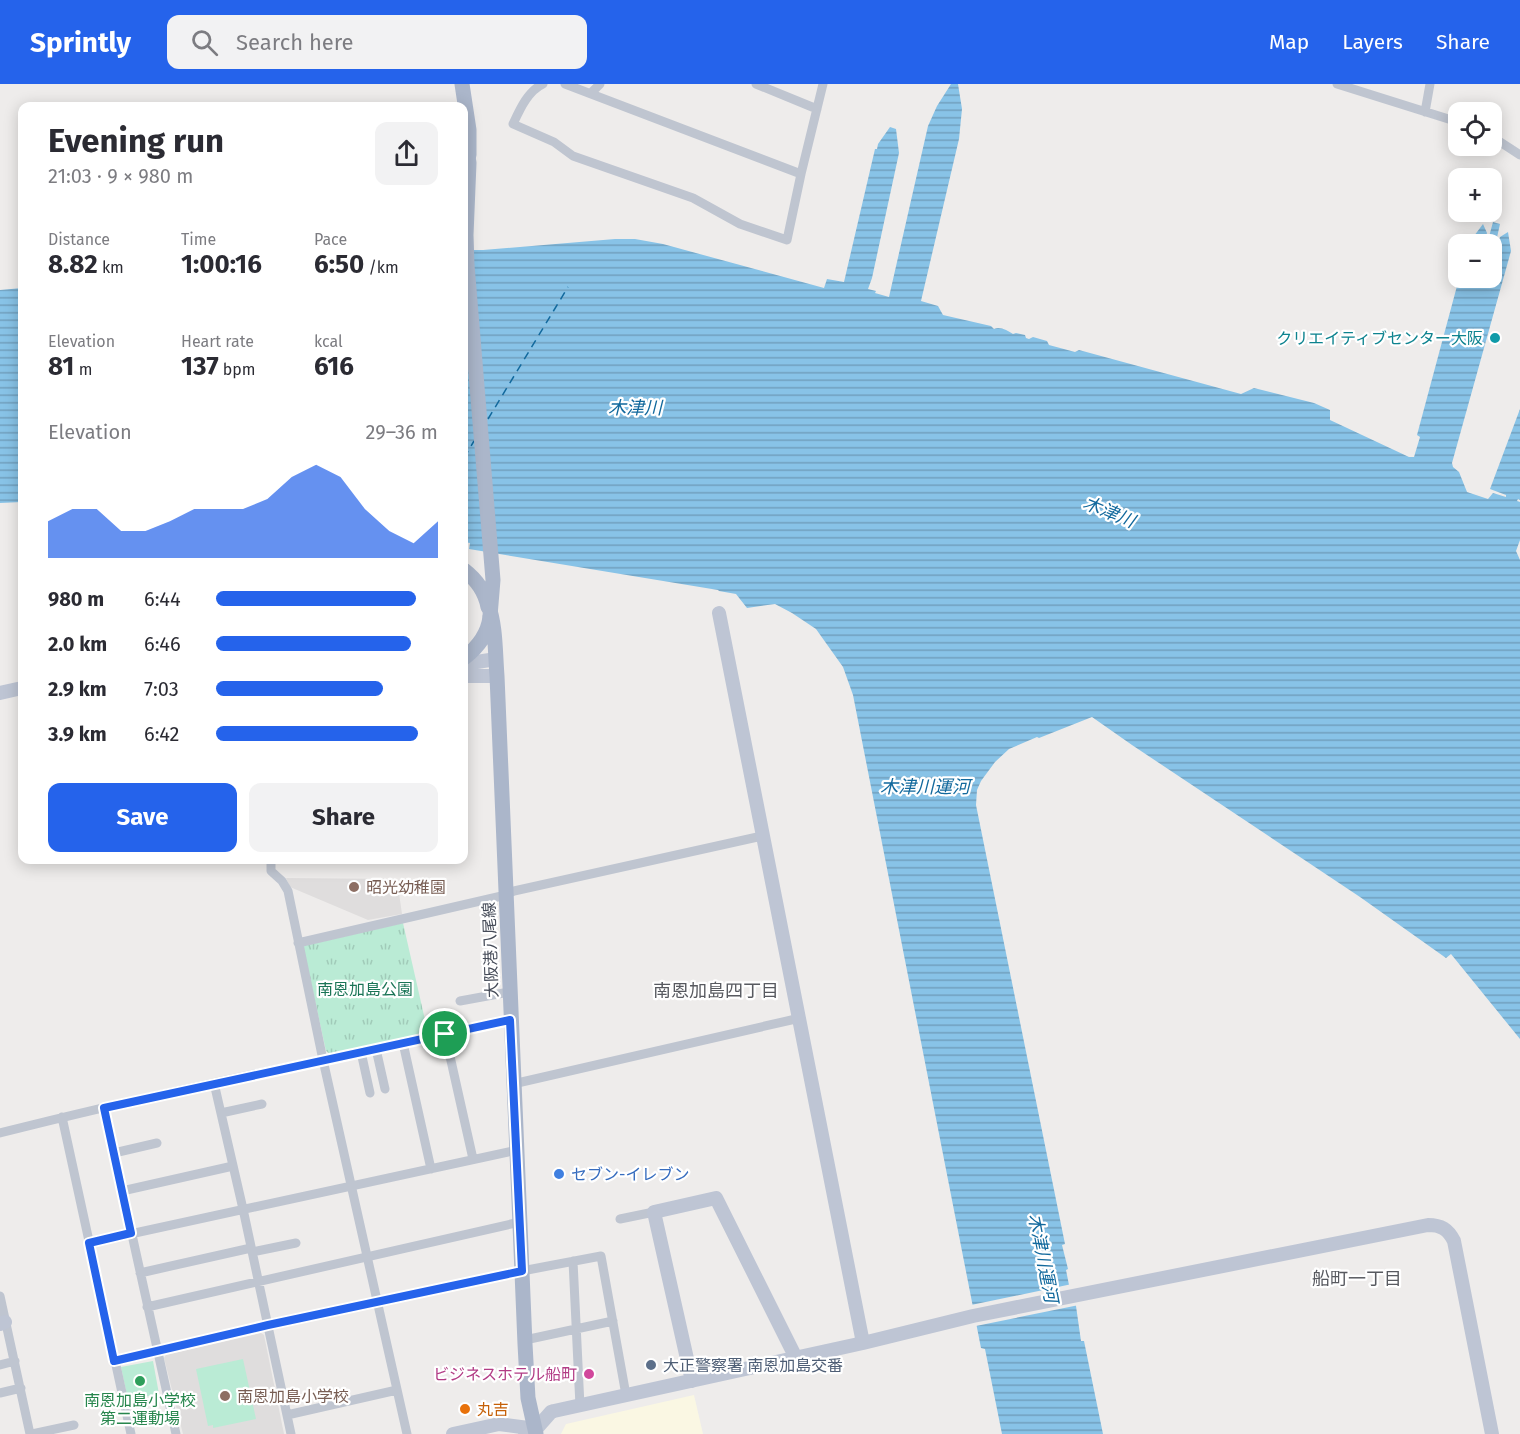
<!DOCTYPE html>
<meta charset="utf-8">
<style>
:root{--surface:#fff;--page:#f2f2f3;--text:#2b2b33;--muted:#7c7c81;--accent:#2563eb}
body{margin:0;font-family:"Fira Sans","Noto Sans JP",sans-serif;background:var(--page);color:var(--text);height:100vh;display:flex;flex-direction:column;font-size:22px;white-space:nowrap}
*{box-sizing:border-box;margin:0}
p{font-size:20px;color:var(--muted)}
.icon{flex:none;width:33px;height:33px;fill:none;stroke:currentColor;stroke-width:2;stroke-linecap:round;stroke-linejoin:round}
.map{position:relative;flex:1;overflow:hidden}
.side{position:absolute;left:18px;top:18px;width:450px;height:762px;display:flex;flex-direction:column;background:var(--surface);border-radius:12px;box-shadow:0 3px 15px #0003}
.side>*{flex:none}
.controls{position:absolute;left:1448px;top:18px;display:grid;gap:12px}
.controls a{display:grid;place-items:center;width:54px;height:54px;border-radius:12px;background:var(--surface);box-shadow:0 3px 15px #0003;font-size:30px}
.pin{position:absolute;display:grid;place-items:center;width:51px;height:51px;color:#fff;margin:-26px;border:3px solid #fff;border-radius:50%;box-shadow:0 2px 6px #0007}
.round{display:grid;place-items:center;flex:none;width:63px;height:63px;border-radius:12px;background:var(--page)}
.headline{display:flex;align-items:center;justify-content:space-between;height:102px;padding:0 30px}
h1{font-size:33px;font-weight:700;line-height:45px}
.metrics{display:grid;grid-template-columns:repeat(3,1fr);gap:9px;height:102px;padding:6px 30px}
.metrics div{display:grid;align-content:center}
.metrics b{font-size:26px;font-weight:700}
.metrics small{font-size:16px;font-weight:400}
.metrics p{font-size:16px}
.chart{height:168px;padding:12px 30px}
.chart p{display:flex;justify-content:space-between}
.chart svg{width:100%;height:108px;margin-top:6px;fill:var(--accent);opacity:.7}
.button{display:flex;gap:12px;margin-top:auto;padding:12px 30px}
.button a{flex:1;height:69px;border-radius:12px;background:var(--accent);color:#fff;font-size:24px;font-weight:700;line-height:69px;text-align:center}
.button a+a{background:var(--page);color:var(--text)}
ul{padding:0 30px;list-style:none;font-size:20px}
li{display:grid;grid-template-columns:96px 72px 1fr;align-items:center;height:45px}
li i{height:15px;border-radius:8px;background:var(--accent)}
header{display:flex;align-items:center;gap:36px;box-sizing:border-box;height:84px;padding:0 30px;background:var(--accent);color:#fff}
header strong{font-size:28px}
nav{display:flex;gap:33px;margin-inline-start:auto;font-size:21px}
.search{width:420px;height:54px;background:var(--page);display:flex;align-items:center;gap:15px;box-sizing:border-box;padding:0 21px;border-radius:12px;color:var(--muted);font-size:22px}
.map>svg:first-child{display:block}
.commercial{fill:#faf7e3}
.education{fill:#dfdddd}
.grass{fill:#baebd5}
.park{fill:url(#park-tufts)}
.water{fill:url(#water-rules)}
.pier{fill:#eeeceb}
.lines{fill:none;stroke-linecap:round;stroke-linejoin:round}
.ferry{stroke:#12699d;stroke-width:1.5;stroke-dasharray:8 6;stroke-linecap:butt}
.street{stroke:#bfc5d0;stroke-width:9}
.secondary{stroke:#bec5d4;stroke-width:14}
.primary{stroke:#abb6ca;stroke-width:15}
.primary-bridge{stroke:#abb6ca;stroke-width:15}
.route-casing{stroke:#fff;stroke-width:12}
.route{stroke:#2563eb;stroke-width:8}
.culture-dot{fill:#0f9aa8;stroke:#fff;stroke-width:2}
.education-dot{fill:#8d6e63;stroke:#fff;stroke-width:2}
.shop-dot{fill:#3f7fe0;stroke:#fff;stroke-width:2}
.service-dot{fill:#5c6f8a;stroke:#fff;stroke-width:2}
.hotel-dot{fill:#d1479c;stroke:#fff;stroke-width:2}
.leisure-dot{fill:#2e9e5b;stroke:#fff;stroke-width:2}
.food-dot{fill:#e8710a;stroke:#fff;stroke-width:2}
.labels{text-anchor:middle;stroke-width:4.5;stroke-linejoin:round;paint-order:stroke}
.culture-label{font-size:16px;fill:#0d838f;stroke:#fff;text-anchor:end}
.education-label{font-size:16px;fill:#785e54;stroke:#fff;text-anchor:start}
.street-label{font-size:16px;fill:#454b58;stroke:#fff}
.park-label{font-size:16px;fill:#1a7456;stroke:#fff}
.shop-label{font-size:16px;fill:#366cbe;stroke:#fff;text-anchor:start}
.service-label{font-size:16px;fill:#4e5e75;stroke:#fff;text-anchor:start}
.hotel-label{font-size:16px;fill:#b23c85;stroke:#fff;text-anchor:end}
.leisure-label{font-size:16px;fill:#27864d;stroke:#fff}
.food-label{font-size:16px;fill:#c56008;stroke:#fff;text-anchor:start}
.water-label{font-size:18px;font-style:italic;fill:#12699d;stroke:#fff}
.neighbourhood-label{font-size:18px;fill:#585a60;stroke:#fff}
</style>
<header>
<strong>Sprintly</strong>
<div class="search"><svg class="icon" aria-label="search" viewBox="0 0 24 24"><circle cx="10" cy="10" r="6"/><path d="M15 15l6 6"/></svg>Search here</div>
<nav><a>Map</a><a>Layers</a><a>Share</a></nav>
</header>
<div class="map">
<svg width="1520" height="1350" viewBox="0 0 1520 1350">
<defs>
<pattern id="park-tufts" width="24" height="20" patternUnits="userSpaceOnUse" patternTransform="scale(1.5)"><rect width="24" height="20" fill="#baebd5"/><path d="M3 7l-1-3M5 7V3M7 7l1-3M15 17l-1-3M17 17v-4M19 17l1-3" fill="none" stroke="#a1cbb9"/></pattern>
<pattern id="water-rules" width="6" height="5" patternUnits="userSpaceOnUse" patternTransform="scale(1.5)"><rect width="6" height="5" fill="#88c3e7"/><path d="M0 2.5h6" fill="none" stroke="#71a0be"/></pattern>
</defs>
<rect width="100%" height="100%" fill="#eeeceb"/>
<path class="commercial" d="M 694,1311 L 703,1350 L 561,1350 L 566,1340 Z"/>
<path class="education" d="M 286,794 L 397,795 L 402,830 L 368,836 L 290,803 Z
M 261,1249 L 264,1251 L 284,1350 L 183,1350 L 164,1274 L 166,1271 Z"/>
<path class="grass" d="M 243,1275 L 256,1335 L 213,1344 L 213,1341 L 208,1342 L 196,1285 Z
M 153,1277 L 159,1310 L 128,1316 L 121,1283 Z"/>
<path class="park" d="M 403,839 L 428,949 L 330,970 L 326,967 L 303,862 Z"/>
<path class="water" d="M 951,0 L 958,0 L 962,25 L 959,55 L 921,217 L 938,222 L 943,231 L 991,242 L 994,245 C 1000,242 1008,247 1013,250 L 1016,249 L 1025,251 L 1026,254 L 1029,255 L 1033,253 L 1047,257 L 1049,261 L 1075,268 L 1079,266 L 1241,310 L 1254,304 L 1314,319 L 1330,326 L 1330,336 L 1409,373 L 1414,373 L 1420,353 L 1417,351 L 1457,202 L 1460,203 L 1462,194 L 1491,194 L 1491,160 L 1487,160 L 1493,138 L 1500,140 L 1494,167 L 1496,167 L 1500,153 L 1508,148 L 1511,167 L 1452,379 L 1453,383 L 1459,388 L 1467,408 L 1488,415 L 1493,409 L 1506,413 L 1506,411 L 1490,405 L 1520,325 L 1520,416 L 1518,415 L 1517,417 L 1520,418 L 1520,456 L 1516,467 L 1520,476 L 1520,955 L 1451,870 L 1446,874 L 1360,813 L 1132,661 L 1092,633 L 1039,654 L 1037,653 L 1009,665 L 995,678 L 981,697 L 977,706 L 976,721 L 1065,1160 L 1062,1161 L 1068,1185 L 1066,1186 L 1069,1201 L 1076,1222 L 1081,1257 L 1084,1257 L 1103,1350 L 1002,1350 L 985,1265 L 981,1264 L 853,611 L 843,583 L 816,545 L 792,529 L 775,520 L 747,524 L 736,510 L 719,507 L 718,506 L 469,465 L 470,459 L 464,458 L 464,166 L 483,166 L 615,155 L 635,155 L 663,160 L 824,204 L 827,195 L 844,198 L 875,65 L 877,65 L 878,60 L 890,43 L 896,45 L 899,69 L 872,194 L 868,205 L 876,207 L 875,209 L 889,213 L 928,42 L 937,22 Z
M 1483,140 L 1487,149 L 1484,160 L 1468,160 Z
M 22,204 L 22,418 L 0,419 L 0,206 Z"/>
<path class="pier" d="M 1072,1200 L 1079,1221 L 976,1242 L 971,1221 Z"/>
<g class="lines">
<path class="ferry" d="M 488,335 L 568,203
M 464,374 L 474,357"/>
<path class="street" d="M 543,0 C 528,7 520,25 513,40 L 554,58 L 573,72 L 693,114 L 740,140 L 787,156 L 801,90 L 823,0
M 565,0 L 801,90
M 756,0 L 817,25
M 1337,0 L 1458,38
M 591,9 L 600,0
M 1425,28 L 1430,0
M 1491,52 L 1520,71
M 271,776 L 271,787 L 282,797 L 288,807 L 323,976 L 407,1350
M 298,859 L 506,811 L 514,807 L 762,752
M 460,917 L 509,908
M 445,950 L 473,1075
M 403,959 L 431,1085
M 376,965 L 385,1005
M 361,968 L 370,1009
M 214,999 L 243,1125 L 291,1350
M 513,1000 L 800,934
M 104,1024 L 176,1350
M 221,1029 L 262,1020
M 62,1033 L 131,1350
M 0,1049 C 169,1006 340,972 511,936
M 114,1069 L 157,1059
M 122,1107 L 233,1082
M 620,1135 L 654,1128
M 89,1159 L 517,1066
M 252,1168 L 296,1159
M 573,1177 L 580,1322
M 140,1189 L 251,1164
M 0,1212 L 30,1350
M 147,1223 L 520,1138
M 525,1256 L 613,1237
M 114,1277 L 268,1241 L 522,1187 L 601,1172 L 626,1311
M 0,1281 L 15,1277
M 0,1309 L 21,1304
M 287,1331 L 397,1306
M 32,1350 L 74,1341"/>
<path class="secondary" d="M 719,529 L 863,1259
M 464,580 L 496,575
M 464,592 L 497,592
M 0,609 L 22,604
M 0,1240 L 5,1238
M 692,1297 L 654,1128 L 716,1114 L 796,1274
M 453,1350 L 499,1340 L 536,1345
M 525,1350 L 536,1345 L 551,1328 L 554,1327 L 863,1259 L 973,1232 L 1428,1141 C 1441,1141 1448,1145 1454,1157 L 1492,1350"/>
<path class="primary" d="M 462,0 L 469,46 L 469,71
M 488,520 C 496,543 495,567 497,592 L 525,1260 L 528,1314 L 536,1350
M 464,574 C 477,564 488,550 490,533"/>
<path class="primary-bridge" d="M 464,56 L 467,66 L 469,79 L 466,151 L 467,181 L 493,496 L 490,532
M 464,486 C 477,496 485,507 488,523"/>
</g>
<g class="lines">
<g class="route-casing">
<path id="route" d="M 510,936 L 522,1187 L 268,1241 L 114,1277 L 89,1159 L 131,1149 L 104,1024 Z"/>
</g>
<use href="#route" class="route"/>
</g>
<circle class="culture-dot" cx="1495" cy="254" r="6"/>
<g class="education-dot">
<circle cx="354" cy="803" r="6"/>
<circle cx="225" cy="1312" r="6"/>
</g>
<circle class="shop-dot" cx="559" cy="1090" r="6"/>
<circle class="service-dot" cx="651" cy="1281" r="6"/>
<circle class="hotel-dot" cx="589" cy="1290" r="6"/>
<circle class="leisure-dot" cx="140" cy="1297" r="6"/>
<circle class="food-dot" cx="465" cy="1325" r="6"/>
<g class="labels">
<g class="culture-label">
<text x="1483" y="260">クリエイティブセンター大阪</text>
</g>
<g class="education-label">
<text x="366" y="809">昭光幼稚園</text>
<text x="237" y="1318">南恩加島小学校</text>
</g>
<g class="street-label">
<text transform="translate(490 866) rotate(-92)" y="6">大阪港八尾線</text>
</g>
<g class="park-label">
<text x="365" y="911">南恩加島公園</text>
</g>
<g class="shop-label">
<text x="571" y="1096">セブン-イレブン</text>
</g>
<g class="service-label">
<text x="663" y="1287">大正警察署 南恩加島交番</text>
</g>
<g class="hotel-label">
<text x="577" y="1296">ビジネスホテル船町</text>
</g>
<g class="leisure-label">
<text x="140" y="1322">南恩加島小学校<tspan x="140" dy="18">第二運動場</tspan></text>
</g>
<g class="food-label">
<text x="477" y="1331">丸吉</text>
</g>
<g class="water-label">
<text x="635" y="330">木津川</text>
<text transform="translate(1109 428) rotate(22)" y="6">木津川</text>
<text x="925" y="709">木津川運河</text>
<text transform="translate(1043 1174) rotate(79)" y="6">木津川運河</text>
</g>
<g class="neighbourhood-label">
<text x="716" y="913">南恩加島四丁目</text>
<text x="1357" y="1201">船町一丁目</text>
</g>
</g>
</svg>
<div class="controls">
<a><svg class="icon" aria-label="locate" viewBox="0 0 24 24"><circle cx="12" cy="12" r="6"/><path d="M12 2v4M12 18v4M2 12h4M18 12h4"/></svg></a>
<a>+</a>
<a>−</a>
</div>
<div class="pin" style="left:445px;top:950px;background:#1e9e55"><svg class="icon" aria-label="arrive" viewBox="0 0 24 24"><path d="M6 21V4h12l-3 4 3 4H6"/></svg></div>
<section class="side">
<div class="headline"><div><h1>Evening run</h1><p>21:03 · 9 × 980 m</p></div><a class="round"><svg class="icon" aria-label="share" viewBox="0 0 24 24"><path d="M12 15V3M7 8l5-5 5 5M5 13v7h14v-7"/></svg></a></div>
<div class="metrics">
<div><p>Distance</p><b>8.82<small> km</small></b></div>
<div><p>Time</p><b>1:00:16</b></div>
<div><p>Pace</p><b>6:50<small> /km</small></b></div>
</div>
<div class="metrics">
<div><p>Elevation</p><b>81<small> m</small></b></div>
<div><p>Heart rate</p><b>137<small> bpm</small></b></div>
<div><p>kcal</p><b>616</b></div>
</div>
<div class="chart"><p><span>Elevation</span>29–36 m</p>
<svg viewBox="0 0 160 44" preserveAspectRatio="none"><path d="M0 44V29L10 24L20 24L30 33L40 33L50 29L60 24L70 24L80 24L90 20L100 11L110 6L120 11L130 24L140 33L150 38L160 29V44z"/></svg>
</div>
<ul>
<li><b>980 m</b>6:44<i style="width:90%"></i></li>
<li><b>2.0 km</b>6:46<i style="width:88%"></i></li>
<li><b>2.9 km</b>7:03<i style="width:75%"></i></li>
<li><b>3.9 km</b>6:42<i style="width:91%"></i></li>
</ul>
<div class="button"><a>Save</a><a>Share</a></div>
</section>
</div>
